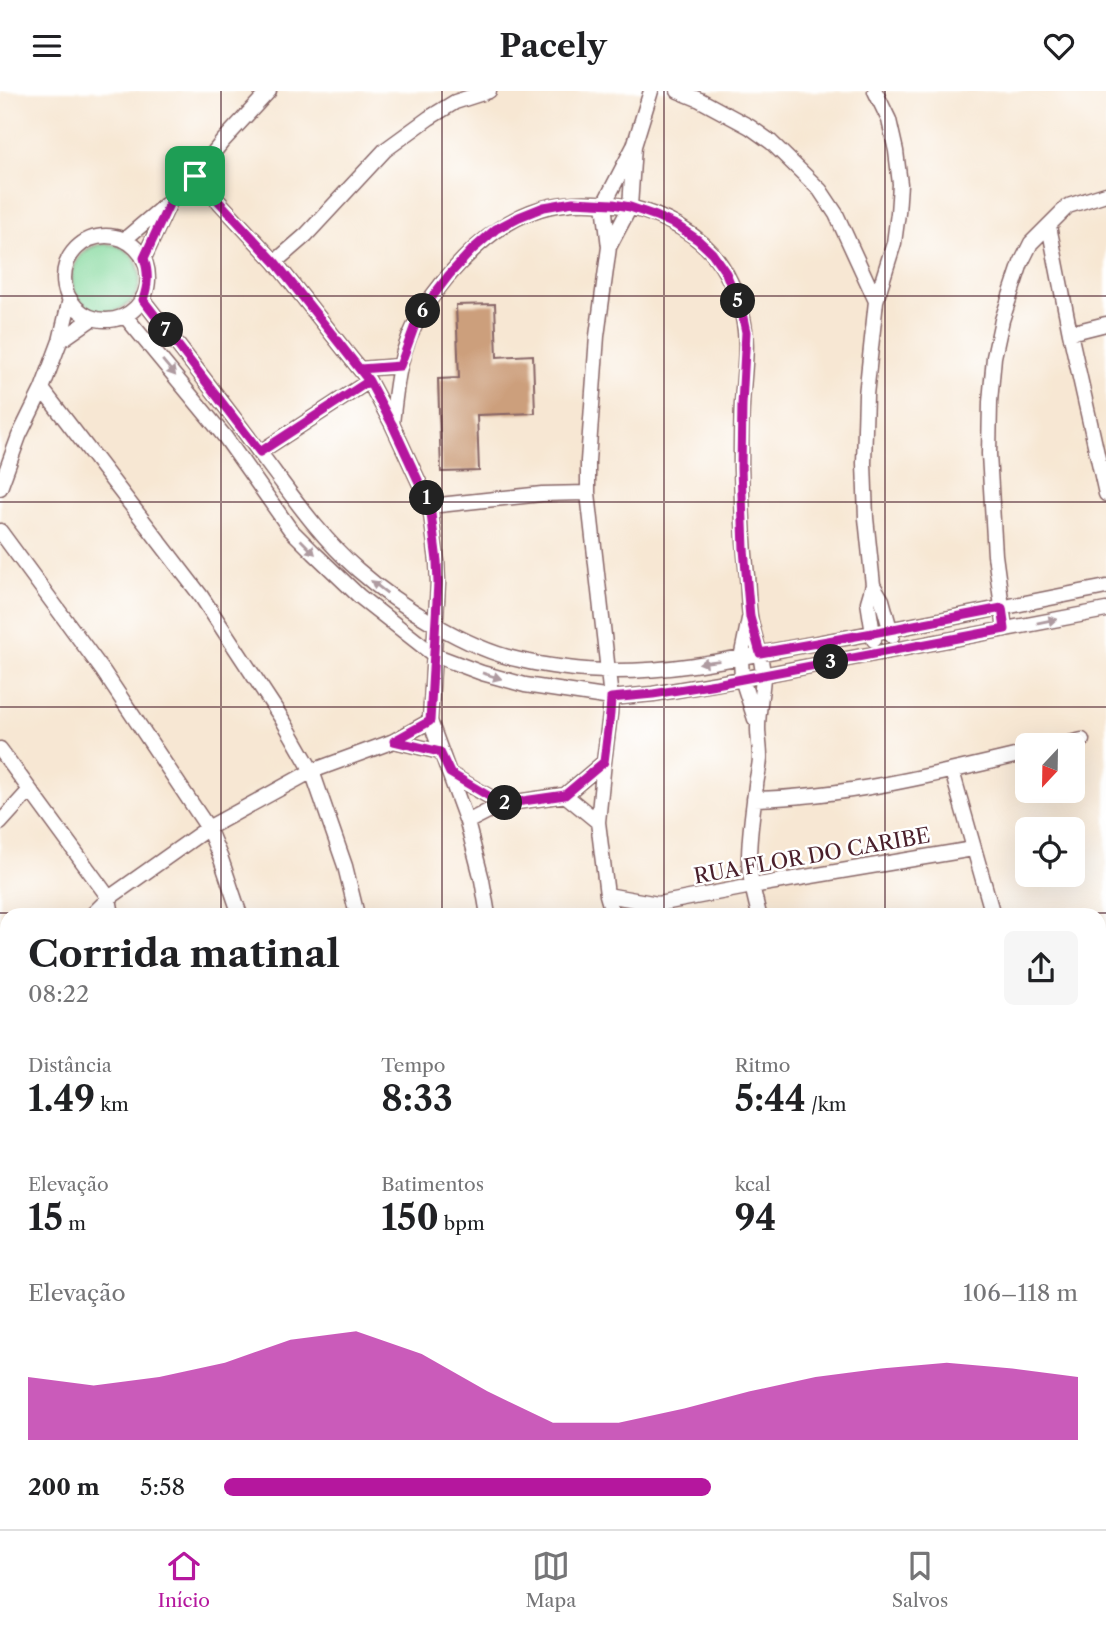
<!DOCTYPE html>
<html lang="pt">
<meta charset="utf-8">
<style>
:root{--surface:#fff;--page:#f6f6f6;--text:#202124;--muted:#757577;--line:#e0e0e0;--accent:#b5179e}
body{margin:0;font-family:"Libre Caslon Text",serif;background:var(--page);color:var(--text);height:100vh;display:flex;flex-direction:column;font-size:26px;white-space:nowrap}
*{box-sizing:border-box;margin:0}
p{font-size:23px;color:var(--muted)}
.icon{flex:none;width:38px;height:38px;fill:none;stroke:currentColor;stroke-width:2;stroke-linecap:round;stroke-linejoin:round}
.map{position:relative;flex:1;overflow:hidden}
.details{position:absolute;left:0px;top:817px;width:1106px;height:621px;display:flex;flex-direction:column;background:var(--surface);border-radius:21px 21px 0 0;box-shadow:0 7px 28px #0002}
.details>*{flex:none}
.needle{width:46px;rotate:202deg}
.controls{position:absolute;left:1015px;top:642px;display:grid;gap:14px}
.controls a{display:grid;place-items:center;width:70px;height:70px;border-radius:10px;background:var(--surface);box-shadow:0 7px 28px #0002;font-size:35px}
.pin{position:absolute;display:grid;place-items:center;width:60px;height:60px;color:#fff;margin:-30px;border-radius:14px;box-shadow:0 4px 10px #0006}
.km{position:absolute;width:35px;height:35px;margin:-18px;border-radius:50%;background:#222;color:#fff;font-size:19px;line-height:35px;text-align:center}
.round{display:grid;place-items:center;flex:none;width:74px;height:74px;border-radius:10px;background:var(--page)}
.headline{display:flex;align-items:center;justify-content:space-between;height:119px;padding:0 28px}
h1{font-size:38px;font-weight:700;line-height:52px}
.metrics{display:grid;grid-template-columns:repeat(3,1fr);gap:10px;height:119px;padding:7px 28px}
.metrics div{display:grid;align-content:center}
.metrics b{font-size:35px;font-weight:700}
.metrics small{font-size:19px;font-weight:400}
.metrics p{font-size:19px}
.chart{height:196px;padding:14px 28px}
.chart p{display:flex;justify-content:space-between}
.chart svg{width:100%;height:126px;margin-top:7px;fill:var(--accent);opacity:.7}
ul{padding:0 28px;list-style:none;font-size:23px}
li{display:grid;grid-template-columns:112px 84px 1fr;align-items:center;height:52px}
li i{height:18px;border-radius:9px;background:var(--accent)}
header{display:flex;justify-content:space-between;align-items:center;height:91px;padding:0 28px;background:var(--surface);font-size:32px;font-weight:700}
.dock{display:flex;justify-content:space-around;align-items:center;height:98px;border-top:2px solid var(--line);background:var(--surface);font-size:19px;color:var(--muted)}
.dock a{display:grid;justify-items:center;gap:4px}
.dock .current{color:var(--accent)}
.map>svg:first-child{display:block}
.green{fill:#83d89c;stroke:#667c64;stroke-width:2}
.forest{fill:#6ab884;stroke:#5a6c58;stroke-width:2}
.building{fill:#cc9f7c}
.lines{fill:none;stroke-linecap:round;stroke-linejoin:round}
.street-casing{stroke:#876566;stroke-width:17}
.highway-casing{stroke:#876566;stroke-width:27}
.street{stroke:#fff;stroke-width:14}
.highway{stroke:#fff;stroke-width:24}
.oneway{fill:#ae9aa0}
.route-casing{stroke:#fff;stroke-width:14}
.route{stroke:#b5179e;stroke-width:9}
.grid{fill:none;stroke:#4a1f2b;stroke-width:2;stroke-opacity:0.55}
.labels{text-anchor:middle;stroke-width:5;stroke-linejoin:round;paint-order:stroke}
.street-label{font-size:21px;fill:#4a1f2b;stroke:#fff}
</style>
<header><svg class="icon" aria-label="menu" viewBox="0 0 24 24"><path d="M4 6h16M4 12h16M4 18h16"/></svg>Pacely<svg class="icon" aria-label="heart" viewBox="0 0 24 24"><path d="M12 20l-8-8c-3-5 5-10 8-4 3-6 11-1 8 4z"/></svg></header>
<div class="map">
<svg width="1106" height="1438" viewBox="0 0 1106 1438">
<rect width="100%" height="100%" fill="#fff"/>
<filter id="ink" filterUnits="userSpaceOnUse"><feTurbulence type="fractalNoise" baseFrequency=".0143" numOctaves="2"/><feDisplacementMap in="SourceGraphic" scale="14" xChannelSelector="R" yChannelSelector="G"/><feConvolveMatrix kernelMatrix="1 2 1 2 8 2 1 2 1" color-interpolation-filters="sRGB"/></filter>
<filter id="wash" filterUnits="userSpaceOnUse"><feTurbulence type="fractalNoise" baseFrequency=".00686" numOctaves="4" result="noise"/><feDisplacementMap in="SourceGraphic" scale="28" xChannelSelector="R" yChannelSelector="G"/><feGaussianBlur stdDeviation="1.57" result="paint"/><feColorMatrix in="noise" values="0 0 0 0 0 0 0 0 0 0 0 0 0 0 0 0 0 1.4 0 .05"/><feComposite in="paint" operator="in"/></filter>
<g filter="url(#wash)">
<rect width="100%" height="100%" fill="#f7e7d3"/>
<path class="green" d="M72 187a34 34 0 1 1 68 0a34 34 0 1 1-68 0Z"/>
<path class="forest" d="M 1106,1277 L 1106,1438 L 990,1438 L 981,1432 L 1099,1432 L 1099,1279 Z"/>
<g id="blocks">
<path class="building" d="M 495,213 L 497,266 L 533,264 L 535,322 L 477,324 L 479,380 L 441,381 L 438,288 L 459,287 L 456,214 Z
M 1099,937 L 1106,961 L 1106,984 L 1099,985 Z"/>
</g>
</g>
<g filter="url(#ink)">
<use href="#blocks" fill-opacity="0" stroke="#876566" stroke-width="2"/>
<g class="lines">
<g class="street-casing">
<path id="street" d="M 678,0 L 700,9 L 750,36 L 771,51 L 820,99 L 836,123 L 876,210
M 195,85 L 275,171 L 369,290 L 392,333 L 430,415 L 437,470 L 438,492 L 430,630 L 467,731 L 482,789 L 488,824
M 1049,135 L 1070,242 L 1106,403
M64 187a42 42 0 1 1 84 0a42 42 0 1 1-84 0Z
M 124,149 L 171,109 L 195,85 L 222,51 L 269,0
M 609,156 L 630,116 L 634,55 L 651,0
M 144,167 L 169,113
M 275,171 L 306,144 L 385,59 L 429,27 L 455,11 L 489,0
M 143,209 C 182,260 222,310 260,362 C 291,403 319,445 358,479 C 398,514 467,558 520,569 C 545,575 584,580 610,580 C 677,581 745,565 811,553 C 910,536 1008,515 1106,496
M 125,225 L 225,346 L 290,438 L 314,462 L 359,505 L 434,564 L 482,582 L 525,594 L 611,607 L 653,603 L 742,588 L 1106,519
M 1070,242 L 1106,233
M 60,250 L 93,227
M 360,278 L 400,275
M 42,298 L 201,505 L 284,631 L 312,680 L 345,775 L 357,824
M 392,333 C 394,314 396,295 400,276 C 409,230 441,189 475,157 C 518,118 558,106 616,114 C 649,118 689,136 712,162 C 726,178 737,202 742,223 C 750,252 743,284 742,314 C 741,334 741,356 741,377 C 742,413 743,449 747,485 C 748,498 748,512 750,525 C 753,545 763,565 763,586 C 762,603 758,620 758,637 C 758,647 760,656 760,666 C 760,675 757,685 756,694 C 753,719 749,743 749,768 C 749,787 755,806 759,824
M 260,361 L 369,290
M 0,397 L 19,345 L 42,298 L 60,250 L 70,208
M 430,415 L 542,403 L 588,402
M 0,440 L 103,580 L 208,737 L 221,768 L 240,824
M 873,494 L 882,509 L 892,545
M 749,528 L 741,567 L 742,588 L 755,628
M 1005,538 L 995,464 L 989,363 L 990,311 L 994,266 L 1002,229 L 1021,172 L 1031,152 L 1068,115 L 1106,103
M 874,549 L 868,511 L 873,494 L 866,427 L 864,372 L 866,304 L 876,210 L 894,152 L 898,122 L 900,93 L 896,60 L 889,29 L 875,0
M 394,650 L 440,661
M 1061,654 L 1082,649
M 0,658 L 109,807 L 112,824
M 952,680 L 993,824
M 450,683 L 502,713
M 565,704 L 598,731
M 754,708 C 845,706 939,683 1027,662
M 467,731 L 502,713 L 565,704 L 604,671
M 0,732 L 30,699
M 607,804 L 658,813 L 752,795 L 973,758
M 92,824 L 109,807 L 208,737 L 312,680 L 394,650 L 430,630
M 613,824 L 607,804 L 598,731 L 604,671 L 610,623 L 611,607 L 588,402 L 588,370 L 597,245 L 609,156 L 604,113 L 634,55
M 643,824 L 658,813"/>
</g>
<g class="highway-casing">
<path id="highway" d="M 0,940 L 7,944
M 0,1001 L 7,1003
M 823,1432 L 832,1438
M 907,1432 L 916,1438"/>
</g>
<use href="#street" class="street"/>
<use href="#highway" class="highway"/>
</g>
<defs><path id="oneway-solid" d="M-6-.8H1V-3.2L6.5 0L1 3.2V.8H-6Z" transform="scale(1.75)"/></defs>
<g class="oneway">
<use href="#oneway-solid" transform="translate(169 277) rotate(50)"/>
<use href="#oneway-solid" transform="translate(308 456) rotate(45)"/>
<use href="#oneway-solid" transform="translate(379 496) rotate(-142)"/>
<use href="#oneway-solid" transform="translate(1047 530) rotate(-11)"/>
<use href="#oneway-solid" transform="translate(709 571) rotate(173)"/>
<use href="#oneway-solid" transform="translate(492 585) rotate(17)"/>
</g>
</g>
<g class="lines" filter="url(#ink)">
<g class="route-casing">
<path id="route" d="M 195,85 L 275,171 L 369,290 L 392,333 L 430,415 L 437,470 L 438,492 L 430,630 L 394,650 L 440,661 L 450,682 L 502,713 L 565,704 L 604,671 L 610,623 L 611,607 L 653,603 L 716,593 L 1005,538 L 1002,517 L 873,542 L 760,562 L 750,526 L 744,458 L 741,377 L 742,314 L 746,241 L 742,222 L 726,182 L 712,162 L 698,149 L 676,134 L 656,125 L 630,116 L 613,113 L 573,111 L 544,116 L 519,126 L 496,138 L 472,159 L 449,184 L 426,214 L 415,234 L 400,275 L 360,278 L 369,290 L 260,361 L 143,209 C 148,194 149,183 144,167 L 171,109 L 195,85"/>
</g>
<use href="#route" class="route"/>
</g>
<path class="grid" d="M 221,0 L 221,824M 442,0 L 442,824M 664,0 L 664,824M 885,0 L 885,824M 0,205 L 1106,205M 0,411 L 1106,411M 0,616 L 1106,616M 0,822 L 1106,822M 0,1027 L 7,1027M 1099,1027 L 1106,1027M 0,1233 L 7,1233M 1099,1233 L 1106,1233M 221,1432 L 221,1438M 442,1432 L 442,1438M 664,1432 L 664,1438M 885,1432 L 885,1438"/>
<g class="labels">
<g class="street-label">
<text transform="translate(812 765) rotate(-10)" y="7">RUA FLOR DO CARIBE</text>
</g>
</g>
</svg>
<div class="controls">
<a><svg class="needle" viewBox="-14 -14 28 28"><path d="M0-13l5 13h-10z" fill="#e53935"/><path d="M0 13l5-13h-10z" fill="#757577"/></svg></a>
<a><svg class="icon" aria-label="locate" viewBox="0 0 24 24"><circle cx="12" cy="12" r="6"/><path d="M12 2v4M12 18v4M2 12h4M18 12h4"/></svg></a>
</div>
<div class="pin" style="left:195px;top:85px;background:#1e9e55"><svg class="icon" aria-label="arrive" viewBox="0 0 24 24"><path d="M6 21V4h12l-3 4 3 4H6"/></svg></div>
<b class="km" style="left:427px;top:407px">1</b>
<b class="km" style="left:505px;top:712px">2</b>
<b class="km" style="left:831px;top:571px">3</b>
<b class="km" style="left:738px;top:210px">5</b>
<b class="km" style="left:423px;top:220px">6</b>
<b class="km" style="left:166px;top:239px">7</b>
<section class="details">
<div class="headline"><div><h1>Corrida matinal</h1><p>08:22</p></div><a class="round"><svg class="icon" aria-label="share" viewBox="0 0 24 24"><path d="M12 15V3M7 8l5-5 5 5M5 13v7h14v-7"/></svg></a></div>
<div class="metrics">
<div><p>Distância</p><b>1.49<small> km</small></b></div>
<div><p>Tempo</p><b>8:33</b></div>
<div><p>Ritmo</p><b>5:44<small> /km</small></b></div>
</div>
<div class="metrics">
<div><p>Elevação</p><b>15<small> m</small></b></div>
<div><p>Batimentos</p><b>150<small> bpm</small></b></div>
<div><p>kcal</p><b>94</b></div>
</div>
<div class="chart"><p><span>Elevação</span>106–118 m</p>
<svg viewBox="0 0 160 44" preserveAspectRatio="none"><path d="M0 44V22L10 25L20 22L30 17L40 9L50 6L60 14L70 27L80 38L90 38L100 33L110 27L120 22L130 19L140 17L150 19L160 22V44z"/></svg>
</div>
<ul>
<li><b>200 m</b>5:58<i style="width:57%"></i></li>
</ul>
</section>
</div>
<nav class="dock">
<a class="current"><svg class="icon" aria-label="home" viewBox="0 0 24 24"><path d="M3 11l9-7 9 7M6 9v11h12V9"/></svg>Início</a>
<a><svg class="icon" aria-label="map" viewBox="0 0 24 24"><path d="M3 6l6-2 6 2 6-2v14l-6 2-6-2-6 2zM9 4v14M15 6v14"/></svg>Mapa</a>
<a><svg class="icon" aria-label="saved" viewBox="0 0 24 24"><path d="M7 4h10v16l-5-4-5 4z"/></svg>Salvos</a>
</nav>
